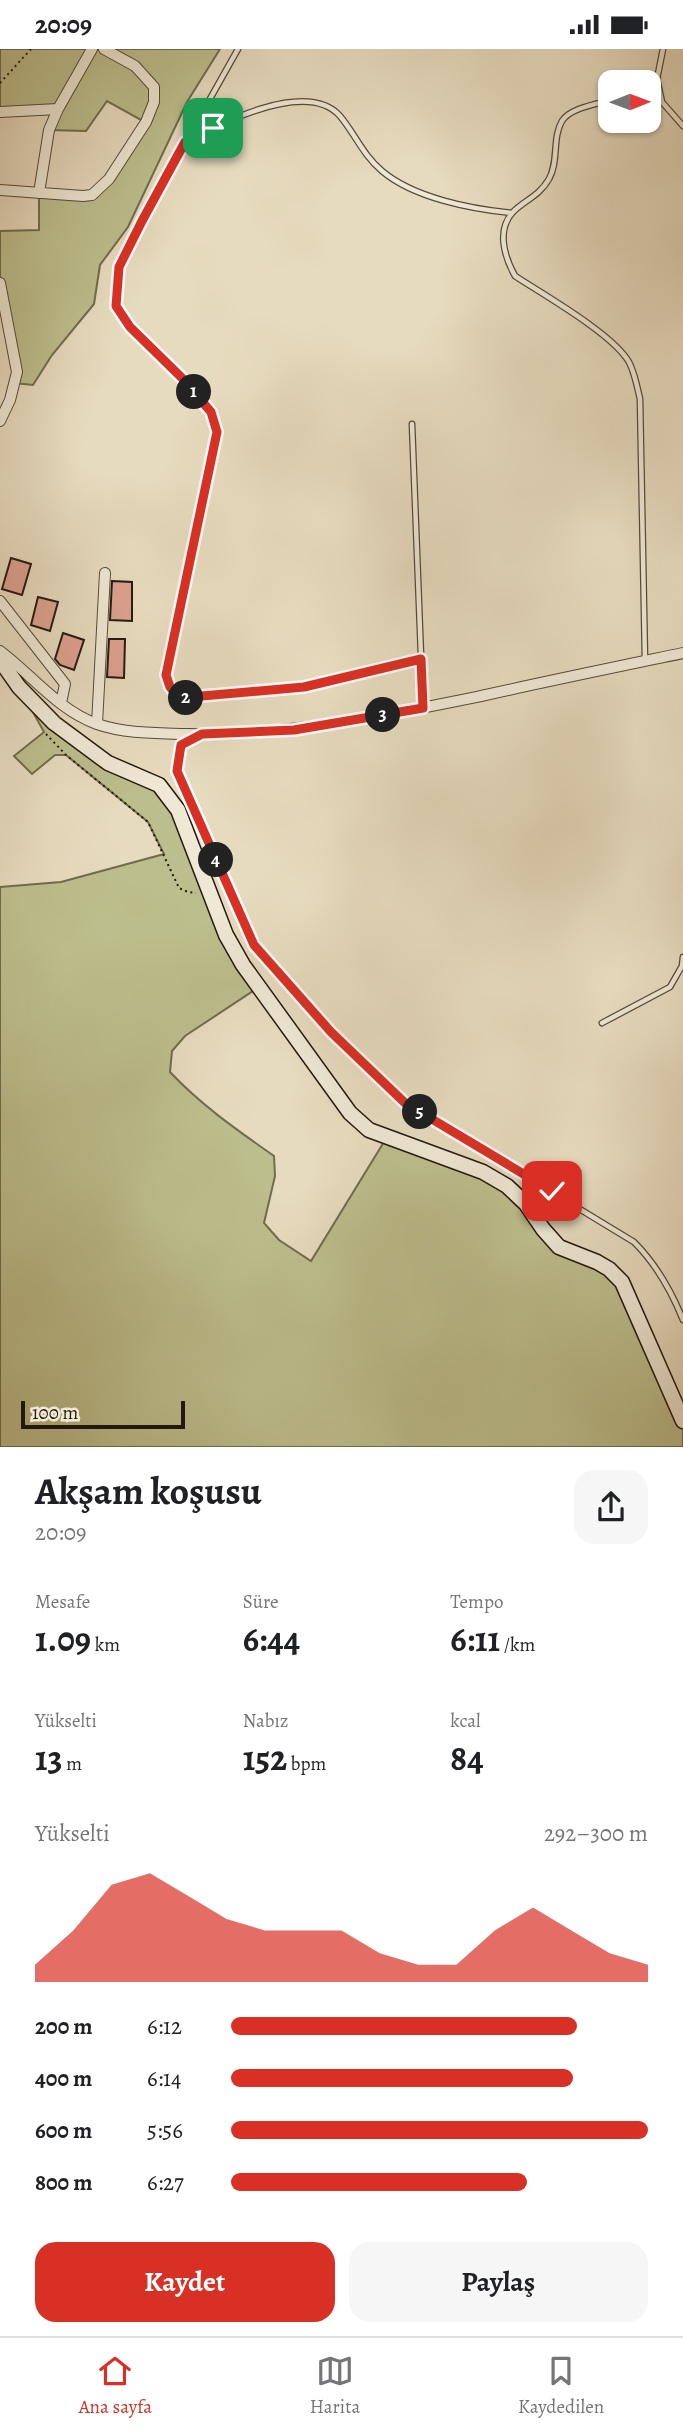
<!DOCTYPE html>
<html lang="tr">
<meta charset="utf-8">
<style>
:root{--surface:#fff;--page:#f6f6f6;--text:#202124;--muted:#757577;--line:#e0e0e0;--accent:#d93025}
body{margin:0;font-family:Alegreya,serif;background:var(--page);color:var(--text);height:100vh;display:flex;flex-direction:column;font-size:26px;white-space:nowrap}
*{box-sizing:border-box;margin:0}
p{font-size:23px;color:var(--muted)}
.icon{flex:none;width:38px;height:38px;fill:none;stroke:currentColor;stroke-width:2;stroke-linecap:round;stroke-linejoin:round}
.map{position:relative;height:1398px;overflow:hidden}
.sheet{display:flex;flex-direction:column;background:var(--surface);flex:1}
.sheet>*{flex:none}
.needle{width:46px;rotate:89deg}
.controls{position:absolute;left:598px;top:21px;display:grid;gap:14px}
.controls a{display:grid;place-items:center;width:63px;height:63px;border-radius:14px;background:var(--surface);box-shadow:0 2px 5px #0004;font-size:35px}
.scale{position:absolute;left:21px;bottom:18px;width:164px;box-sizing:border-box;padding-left:7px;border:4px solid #24190f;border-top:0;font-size:19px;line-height:24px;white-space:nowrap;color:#24190f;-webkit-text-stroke:5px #efe8d5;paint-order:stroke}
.pin{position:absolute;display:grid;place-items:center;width:60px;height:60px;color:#fff;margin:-30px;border-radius:14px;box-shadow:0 4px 10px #0006}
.km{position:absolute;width:35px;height:35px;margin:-18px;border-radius:50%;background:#222;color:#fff;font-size:19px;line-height:35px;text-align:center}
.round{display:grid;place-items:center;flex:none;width:74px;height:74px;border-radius:21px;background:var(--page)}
.head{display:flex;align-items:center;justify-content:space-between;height:119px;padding:0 35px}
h1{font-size:38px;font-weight:600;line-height:52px}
.stats{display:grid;grid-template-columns:repeat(3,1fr);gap:10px;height:119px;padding:7px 35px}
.stats div{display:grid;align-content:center}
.stats b{font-size:35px;font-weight:600}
.stats small{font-size:19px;font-weight:400}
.stats p{font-size:19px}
.chart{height:196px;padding:14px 35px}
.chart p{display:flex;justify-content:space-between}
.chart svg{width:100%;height:126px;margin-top:7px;fill:var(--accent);opacity:.7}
.cta{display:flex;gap:14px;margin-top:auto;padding:14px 35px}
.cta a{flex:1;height:80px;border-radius:21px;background:var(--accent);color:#fff;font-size:28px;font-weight:600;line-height:80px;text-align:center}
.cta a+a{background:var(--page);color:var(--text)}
ul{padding:0 35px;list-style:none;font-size:23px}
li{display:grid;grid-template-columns:112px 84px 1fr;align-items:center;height:52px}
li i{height:18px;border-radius:9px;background:var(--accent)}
.status{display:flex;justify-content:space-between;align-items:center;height:49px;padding:0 35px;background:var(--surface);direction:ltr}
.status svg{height:19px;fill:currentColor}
.tabs{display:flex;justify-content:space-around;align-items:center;height:98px;border-top:2px solid var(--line);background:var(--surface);font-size:19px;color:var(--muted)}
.tabs a{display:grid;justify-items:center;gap:4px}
.tabs .current{color:var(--accent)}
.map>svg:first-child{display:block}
.green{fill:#bdbe8d;stroke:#706c4e;stroke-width:2}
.building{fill:#dda090;stroke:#24190f;stroke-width:2}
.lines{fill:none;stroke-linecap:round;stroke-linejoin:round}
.lane-casing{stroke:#554a3b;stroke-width:7}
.street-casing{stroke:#554a3b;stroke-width:12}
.secondary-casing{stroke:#24190f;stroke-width:17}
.path{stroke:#24190f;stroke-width:2;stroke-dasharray:2 3.5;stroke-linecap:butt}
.lane{stroke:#efe8d5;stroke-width:4.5}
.street{stroke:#efe8d5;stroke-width:10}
.secondary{stroke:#efe8d5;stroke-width:14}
.route-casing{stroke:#fff;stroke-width:14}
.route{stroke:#d93025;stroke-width:9}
</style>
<div class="status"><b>20:09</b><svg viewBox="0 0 49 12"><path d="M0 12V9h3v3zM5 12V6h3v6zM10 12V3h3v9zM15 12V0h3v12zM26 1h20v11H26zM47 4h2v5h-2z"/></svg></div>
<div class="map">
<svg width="683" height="1398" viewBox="0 0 683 1398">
<rect width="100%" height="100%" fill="#e7dbbf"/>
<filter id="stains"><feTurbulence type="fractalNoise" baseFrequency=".00286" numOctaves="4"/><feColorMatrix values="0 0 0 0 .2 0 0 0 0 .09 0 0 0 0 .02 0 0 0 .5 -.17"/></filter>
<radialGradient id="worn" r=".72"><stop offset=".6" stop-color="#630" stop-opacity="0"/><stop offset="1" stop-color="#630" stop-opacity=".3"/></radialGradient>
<path class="green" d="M 0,0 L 220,0 L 187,53 L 128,178 L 100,216 L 94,255 L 52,306 L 33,336 L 14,334 L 0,238 L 0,182 L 39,181 L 39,144 L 92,146 L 145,73 L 107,52 L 86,82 L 49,81 L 57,60 L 0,63 Z
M 19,638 L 54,674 L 145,729 L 178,761 L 226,886 L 259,938 L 185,987 L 172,1002 L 170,1023 C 201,1056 237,1081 274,1107 L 275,1127 L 264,1174 L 279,1191 L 311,1212 L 387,1088 L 483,1123 L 543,1180 L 609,1220 L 683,1372 L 683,1398 L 0,1398 L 0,838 L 61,833 L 164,805 L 148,773 L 66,706 L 55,706 L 32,725 L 14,707 L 44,683 Z"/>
<path class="building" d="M 11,509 L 31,515 L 22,546 L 2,540 Z
M 112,532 L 132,533 L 132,572 L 110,571 Z
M 38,548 L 58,553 L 50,582 L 31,576 Z
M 63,584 L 84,591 L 74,621 L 60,616 L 55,610 Z
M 109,590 L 125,590 L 124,629 L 107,628 Z"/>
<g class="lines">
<g class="lane-casing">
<path id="lane" d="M 238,0 L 142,171 L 119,218 L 116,257 L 130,278 L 182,329 L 211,363 L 217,383 L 166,626 L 170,638 L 179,649 L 194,648 L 304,638 L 421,610
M 663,0 L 657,30 L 662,53 L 683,77
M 649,42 L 659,39
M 611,51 C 597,55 570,59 562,72 C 552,89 559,112 549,130 C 539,147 527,150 514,162 C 496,180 504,207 515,227 C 544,246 613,285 629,313 C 635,325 637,337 640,350 L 645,612
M 187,92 C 221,74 307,30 340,67 C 355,85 363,106 382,122 C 414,149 471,160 512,164
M 412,375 L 423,658
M 198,687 L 181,696 L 177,722 L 254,896 L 331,983 L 405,1054 L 634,1193 C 657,1216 671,1241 683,1271
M 602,974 L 670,938 L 682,917 L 683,908"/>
</g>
<g class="street-casing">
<path id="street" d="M 0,63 L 58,60
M 0,141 L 83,147 L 92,146 L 109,130 L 146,73 L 154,53 L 154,38 L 135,17 L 104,0
M 39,144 L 49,81 L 58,60 L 92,0
M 0,234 L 17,323 L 10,351 L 0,372
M 0,552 L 65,635 L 61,654
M 0,602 C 32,626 58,661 97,675 C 126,685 157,684 187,685 C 286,687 383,667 481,647 C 548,632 616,618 683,604
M 97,675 L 105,524"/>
</g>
<g class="secondary-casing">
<path id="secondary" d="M 0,611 L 19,638 L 54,674 L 108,714 L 159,736 L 178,761 L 226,886 L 243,916 L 350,1064 L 369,1081 L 483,1123 L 507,1137 L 526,1155 L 543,1180 L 559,1198 L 597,1213 L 609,1220 L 622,1233 L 683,1372"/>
</g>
<path class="path" d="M 0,34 L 31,0
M 46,685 L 66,706 L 148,773 L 179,839 L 188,843 L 196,844"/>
<use href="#lane" class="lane"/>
<use href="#street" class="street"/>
<use href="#secondary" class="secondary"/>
</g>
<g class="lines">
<g class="route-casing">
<path id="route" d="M 213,79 L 185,93 L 142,172 L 119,218 L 116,257 L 130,278 L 182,329 L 211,363 L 217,383 L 166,626 L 170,638 L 179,649 L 304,638 L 421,610 L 423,659 L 294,681 L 202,685 L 181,696 L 177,722 L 254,896 L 331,983 L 405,1054 L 552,1142"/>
</g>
<use href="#route" class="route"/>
</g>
<rect width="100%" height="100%" filter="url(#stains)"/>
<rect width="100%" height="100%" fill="url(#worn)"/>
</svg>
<div class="controls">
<a><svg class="needle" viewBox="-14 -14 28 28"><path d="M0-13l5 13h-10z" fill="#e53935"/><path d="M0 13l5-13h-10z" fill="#757577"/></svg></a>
</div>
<div class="scale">100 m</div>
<div class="pin" style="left:213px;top:79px;background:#1e9e55"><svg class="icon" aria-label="arrive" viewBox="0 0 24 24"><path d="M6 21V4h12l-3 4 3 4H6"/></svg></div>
<div class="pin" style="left:552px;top:1142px;background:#d93025"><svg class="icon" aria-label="check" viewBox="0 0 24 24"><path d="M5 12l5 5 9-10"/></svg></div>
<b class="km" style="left:194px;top:343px">1</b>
<b class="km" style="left:186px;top:649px">2</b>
<b class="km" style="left:383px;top:666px">3</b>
<b class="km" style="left:216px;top:811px">4</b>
<b class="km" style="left:420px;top:1063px">5</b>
</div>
<section class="sheet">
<div class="head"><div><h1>Akşam koşusu</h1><p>20:09</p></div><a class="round"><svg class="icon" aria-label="share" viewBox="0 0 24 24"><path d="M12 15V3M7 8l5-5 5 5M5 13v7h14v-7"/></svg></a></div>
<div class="stats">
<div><p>Mesafe</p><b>1.09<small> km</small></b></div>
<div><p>Süre</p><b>6:44</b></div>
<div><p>Tempo</p><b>6:11<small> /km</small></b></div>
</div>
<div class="stats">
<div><p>Yükselti</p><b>13<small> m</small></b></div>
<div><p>Nabız</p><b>152<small> bpm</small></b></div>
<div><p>kcal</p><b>84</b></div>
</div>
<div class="chart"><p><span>Yükselti</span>292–300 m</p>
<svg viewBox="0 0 160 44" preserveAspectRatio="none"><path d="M0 44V38L10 26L20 10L30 6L40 14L50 22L60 26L70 26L80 26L90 34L100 38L110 38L120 26L130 18L140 26L150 34L160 38V44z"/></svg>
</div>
<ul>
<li><b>200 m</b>6:12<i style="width:83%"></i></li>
<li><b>400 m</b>6:14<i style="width:82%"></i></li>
<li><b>600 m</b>5:56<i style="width:100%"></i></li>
<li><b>800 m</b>6:27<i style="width:71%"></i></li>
</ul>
<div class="cta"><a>Kaydet</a><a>Paylaş</a></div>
</section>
<nav class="tabs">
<a class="current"><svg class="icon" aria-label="home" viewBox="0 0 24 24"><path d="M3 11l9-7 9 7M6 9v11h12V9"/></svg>Ana sayfa</a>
<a><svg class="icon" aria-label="map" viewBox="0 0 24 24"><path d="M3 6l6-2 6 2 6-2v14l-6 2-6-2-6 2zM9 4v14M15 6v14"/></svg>Harita</a>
<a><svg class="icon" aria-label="saved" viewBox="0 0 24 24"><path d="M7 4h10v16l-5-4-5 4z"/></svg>Kaydedilen</a>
</nav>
